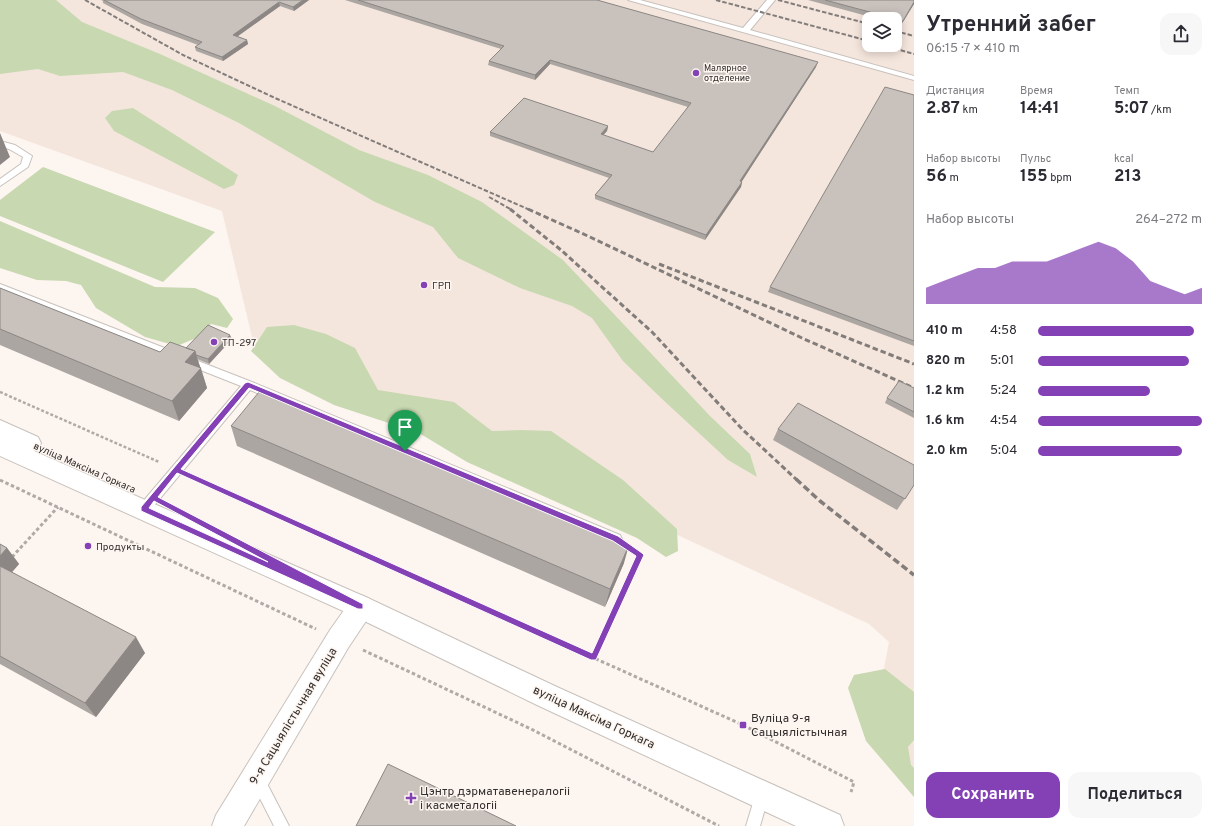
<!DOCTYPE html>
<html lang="ru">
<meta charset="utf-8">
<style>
:root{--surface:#fff;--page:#f7f7f7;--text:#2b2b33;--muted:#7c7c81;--accent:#8441b5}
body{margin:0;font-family:Overpass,sans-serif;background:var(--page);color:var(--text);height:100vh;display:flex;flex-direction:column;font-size:15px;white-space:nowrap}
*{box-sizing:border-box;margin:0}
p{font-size:13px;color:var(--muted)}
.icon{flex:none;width:22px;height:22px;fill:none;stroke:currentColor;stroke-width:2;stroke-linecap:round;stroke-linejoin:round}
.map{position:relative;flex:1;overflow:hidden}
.panel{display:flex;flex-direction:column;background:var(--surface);width:300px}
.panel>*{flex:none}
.tools{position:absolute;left:862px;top:12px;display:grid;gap:8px}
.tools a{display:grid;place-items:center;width:40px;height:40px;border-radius:8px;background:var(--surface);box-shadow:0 2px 10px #0003;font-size:20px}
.pin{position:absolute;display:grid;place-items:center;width:34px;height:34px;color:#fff;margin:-41px -17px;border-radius:50% 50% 50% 0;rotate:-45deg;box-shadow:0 0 4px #0007}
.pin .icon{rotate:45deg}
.round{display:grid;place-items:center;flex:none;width:42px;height:42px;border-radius:12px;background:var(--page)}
.summary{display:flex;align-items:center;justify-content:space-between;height:68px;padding:0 12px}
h1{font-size:22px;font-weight:700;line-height:30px}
.stats{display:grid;grid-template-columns:repeat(3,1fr);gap:6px;height:68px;padding:4px 12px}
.stats div{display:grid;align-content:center}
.stats b{font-size:17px;font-weight:700}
.stats small{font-size:11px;font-weight:400}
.stats p{font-size:11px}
.chart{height:112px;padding:8px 12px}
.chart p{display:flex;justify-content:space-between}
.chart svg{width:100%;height:72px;margin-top:4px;fill:var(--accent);opacity:.7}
.button{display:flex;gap:8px;margin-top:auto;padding:8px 12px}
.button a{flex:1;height:46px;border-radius:12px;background:var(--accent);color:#fff;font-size:16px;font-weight:700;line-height:46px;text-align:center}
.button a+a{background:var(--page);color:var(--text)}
ul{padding:0 12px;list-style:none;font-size:13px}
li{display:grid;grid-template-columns:64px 48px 1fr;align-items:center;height:30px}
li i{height:10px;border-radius:5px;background:var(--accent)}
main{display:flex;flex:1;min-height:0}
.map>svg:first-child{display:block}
.built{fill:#f5e6dd;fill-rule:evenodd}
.green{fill:#c8d8b1}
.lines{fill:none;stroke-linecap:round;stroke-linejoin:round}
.service-casing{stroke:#c8c1bc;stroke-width:2}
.minor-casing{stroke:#c8c1bc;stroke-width:2}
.secondary-casing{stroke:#c8c1bc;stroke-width:2}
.path-far1{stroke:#b0aaa6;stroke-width:2.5;stroke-dasharray:3 2;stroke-linecap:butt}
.path{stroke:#b0aaa6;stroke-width:3;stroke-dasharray:3.5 2.5;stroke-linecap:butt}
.service{fill:#fff;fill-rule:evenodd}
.minor{fill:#fff;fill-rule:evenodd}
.secondary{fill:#fff;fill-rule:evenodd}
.rail-far2{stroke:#827d7a;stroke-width:2;stroke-dasharray:4.5 2;stroke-linecap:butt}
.rail-far1{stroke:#827d7a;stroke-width:3;stroke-dasharray:5.5 3;stroke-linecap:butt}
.rail{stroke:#827d7a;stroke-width:3.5;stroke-dasharray:7 3.5;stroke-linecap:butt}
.wall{fill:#aca6a2}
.shaded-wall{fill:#8c8784}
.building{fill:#c8c1bc;stroke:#8c8784}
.route{fill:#8441b5;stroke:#fff;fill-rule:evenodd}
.poi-dot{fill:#8441b5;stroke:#fdf5f0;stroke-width:1.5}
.labels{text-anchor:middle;stroke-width:3;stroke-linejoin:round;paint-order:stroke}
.far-poi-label{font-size:9px;fill:#312e2c;stroke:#fdf5f0;text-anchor:start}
.poi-label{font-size:10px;fill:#312e2c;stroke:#fdf5f0;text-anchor:start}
.street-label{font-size:10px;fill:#312e2c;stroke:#fdf5f0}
.near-street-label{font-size:12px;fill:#312e2c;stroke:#fdf5f0}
.near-poi-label{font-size:12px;fill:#312e2c;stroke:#fdf5f0;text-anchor:start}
</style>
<main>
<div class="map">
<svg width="914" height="826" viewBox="0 0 914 826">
<rect width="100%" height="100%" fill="#fdf5f0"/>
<path class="built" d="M 0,0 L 914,0 L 914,770 L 873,727 L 889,642 L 869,624 L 252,337 L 222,211 L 0,131 ZM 869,19 L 895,19 L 895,45 L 869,45 Z"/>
<path class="green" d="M 0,0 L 56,0 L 82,22 L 160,54 L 275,106 L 359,150 L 428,175 L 482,202 L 563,260 L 710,416 L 750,454 L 757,477 L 728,460 L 661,398 L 623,361 L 592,318 L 572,306 L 520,288 L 458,258 L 433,227 L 375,202 L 239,123 L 172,90 L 123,72 L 60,76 L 38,69 L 0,74 Z
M 133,108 L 238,175 L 234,185 L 224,189 L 114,131 L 105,118 L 112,111 Z
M 43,167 L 215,232 L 163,282 L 0,216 L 0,200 Z
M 0,221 L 155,287 L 195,288 L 218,298 L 233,319 L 227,328 L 211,324 L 196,338 L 177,346 L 145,337 L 96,308 L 81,285 L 66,281 L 37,280 L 0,268 Z
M 294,325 L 326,334 L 355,348 L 378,390 L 454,402 L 492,431 L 521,430 L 551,431 L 623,480 L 677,529 L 678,551 L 666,557 L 637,538 L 467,462 L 419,433 L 334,405 L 280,378 L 251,351 L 267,327 Z
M 885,669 L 914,692 L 914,740 L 908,747 L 911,765 L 914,768 L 914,797 L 866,741 L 848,688 L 854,675 Z"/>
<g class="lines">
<g class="service-casing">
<path id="service" d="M 628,0 L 640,0 L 743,28 L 767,0 L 775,0 L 750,30 L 914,76 L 914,80 Z
M 0,141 L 15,145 L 32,156 L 28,167 L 0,186 L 0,179 L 21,164 L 23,157 L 9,149 L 0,147 Z
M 0,284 L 252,382 L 620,535 L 622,539 L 620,543 L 616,544 L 612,543 L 250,390 L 148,513 L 144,514 L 140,513 L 138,509 L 140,505 L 241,386 L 0,291 Z
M 257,772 L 262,774 L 289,826 L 274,826 L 250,779 L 252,774 Z
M 762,788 L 767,790 L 769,795 L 760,826 L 746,826 L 757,790 Z"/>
</g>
<g class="minor-casing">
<path id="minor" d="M 361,595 L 370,599 L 374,607 L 370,615 L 348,648 L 244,826 L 212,826 L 216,815 L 330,630 L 352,599 Z"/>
</g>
<g class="secondary-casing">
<path id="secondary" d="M 0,420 L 38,437 L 41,443 L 38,449 L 34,451 L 370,599 L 557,687 L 840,815 L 844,826 L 796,826 L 537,705 L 352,615 L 0,456 Z"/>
</g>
<path class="path-far1" d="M 0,392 L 159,462
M 194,478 L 199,480"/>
<path class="path" d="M 196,479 L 743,725 L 854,782 L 851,792
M 0,480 L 316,629
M 12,557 L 58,507
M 363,650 L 531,729 L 719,826
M 594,657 L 640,555 L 631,549"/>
<use href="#service" class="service"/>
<use href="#minor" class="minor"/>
<use href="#secondary" class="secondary"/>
<path class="rail-far2" d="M 85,0 L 183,55 L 275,98 L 530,210
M 716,0 L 869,41
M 778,0 L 869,24
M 895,31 L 914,36
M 882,45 L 914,54
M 489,197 L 512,210"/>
<path class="rail-far1" d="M 510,209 L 561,250 L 652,332 L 742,429 L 797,480
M 528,209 L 590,237 L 802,338 L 914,388
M 659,264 L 914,364"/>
<path class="rail" d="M 796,479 L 820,501 L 914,575"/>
</g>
<path class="wall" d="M 101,0 L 309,0 L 294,11 L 280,6 L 237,36 L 247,40 L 248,44 L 223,61 L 196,51 L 195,47 L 198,45 L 142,24 L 103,3 L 103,1 Z
M 345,0 L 597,0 L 816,67 L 741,182 L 742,182 L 741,187 L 705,240 L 595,199 L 595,195 L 609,178 L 490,136 L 490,132 L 608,126 L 607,131 L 603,135 L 653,152 L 688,107 L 550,64 L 535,80 L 488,65 L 489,61 L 501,49 Z
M 808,0 L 914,0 L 914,4 L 901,25 L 895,23 L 895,19 L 878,19 Z
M 914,95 L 914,346 L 768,292 L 770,287 Z
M 0,288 L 160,352 L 186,348 L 232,339 L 209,364 L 197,359 L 200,367 L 201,368 L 207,388 L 179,421 L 0,345 Z
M 914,388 L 914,418 L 885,403 L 887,398 Z
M 231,426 L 624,563 L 605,607 L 237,446 Z
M 778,429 L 914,485 L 897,510 L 773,440 Z
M 0,544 L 7,548 L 19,564 L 12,572 L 145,653 L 96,717 L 0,664 Z"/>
<path class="shaded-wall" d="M 303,0 L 309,0 L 294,11 L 293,7 Z
M 279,2 L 280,6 L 234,39 L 233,35 Z
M 914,2 L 914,4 L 901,25 L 903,21 Z
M 247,40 L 248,44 L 223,61 L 222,57 Z
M 550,60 L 550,64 L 535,80 L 535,75 Z
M 818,62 L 816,67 L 739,186 L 740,181 Z
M 608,126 L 607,131 L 600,139 L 601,134 Z
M 0,133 L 10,157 L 0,165 Z
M 742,182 L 741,187 L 705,240 L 706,235 Z
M 230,335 L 232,339 L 209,364 L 208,359 Z
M 195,351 L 207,388 L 179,421 L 172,401 L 185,362 Z
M 629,545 L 624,563 L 605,607 L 610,589 Z
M 7,548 L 19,564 L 6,579 L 0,571 L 0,556 Z
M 136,637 L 145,653 L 96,717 L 85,703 Z"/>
<path class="building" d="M 104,0 L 303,0 L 293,7 L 279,2 L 233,35 L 247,40 L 222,57 L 195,47 L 202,42 L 141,19 Z
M 358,0 L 597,0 L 818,62 L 740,181 L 742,182 L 706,235 L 595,195 L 612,175 L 490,132 L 524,98 L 608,126 L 601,134 L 653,152 L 691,103 L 550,60 L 535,75 L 489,61 L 504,46 Z
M 825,0 L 914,0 L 914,2 L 903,21 Z
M 885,87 L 914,95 L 914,341 L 770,287 Z
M 0,288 L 160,352 L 170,342 L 195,351 L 185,362 L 201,368 L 172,401 L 0,329 Z
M 208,325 L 230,335 L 208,359 L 196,355 L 195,351 L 186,348 Z
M 899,381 L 914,388 L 914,412 L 887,398 Z
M 259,392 L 629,545 L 610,589 L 231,426 Z
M 798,403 L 914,465 L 914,485 L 905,499 L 778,429 Z
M 0,544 L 7,548 L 0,556 Z
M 0,566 L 136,637 L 85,703 L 0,656 Z
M 388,764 L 516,826 L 356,826 Z"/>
<path class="route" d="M 248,382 L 618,536 L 642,553 L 644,555 L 596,660 L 591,660 L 177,473 L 158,497 L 363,604 L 363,609 L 358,609 L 141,511 L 141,507 L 245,383 ZM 249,388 L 613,541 L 636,556 L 592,653 L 181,469 ZM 154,501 L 268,562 L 149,508 Z"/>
<g class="poi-dot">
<circle cx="696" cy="73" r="4"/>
<circle cx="424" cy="285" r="4"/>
<circle cx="214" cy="342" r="4"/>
<circle cx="88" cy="546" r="4"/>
<rect x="739" y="721" width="8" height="8" rx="2"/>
<path d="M409 792h4v4h4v4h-4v4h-4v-4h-4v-4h4z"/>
</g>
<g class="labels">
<g class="far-poi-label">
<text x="704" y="71">Малярное<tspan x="704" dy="10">отделение</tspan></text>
</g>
<g class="poi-label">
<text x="432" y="289">ГРП</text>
<text x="222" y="346">ТП-297</text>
<text x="96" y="550">Продукты</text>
</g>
<g class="street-label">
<text transform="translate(85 467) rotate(24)" y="4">вуліца Максіма Горкага</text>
</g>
<g class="near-street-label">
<text transform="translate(293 716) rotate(-59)" y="4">9-я Сацыялістычная вуліца</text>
<text transform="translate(594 717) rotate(25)" y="4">вуліца Максіма Горкага</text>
</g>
<g class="near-poi-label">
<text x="751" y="722">Вуліца 9-я<tspan x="751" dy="14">Сацыялістычная</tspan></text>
<text x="420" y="795">Цэнтр дэрматавенералогіі<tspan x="420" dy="14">і касметалогіі</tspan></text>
</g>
</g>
</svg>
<div class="tools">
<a><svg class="icon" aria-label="layers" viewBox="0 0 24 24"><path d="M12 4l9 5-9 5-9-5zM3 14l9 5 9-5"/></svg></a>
</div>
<div class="pin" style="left:405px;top:451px;background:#1e9e55"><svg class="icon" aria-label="arrive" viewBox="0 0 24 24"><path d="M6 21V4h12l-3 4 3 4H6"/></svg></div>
</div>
<section class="panel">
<div class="summary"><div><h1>Утренний забег</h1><p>06:15 · 7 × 410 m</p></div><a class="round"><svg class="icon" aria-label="share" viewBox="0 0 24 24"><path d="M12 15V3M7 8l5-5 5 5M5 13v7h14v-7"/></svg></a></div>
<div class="stats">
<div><p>Дистанция</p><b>2.87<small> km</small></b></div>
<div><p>Время</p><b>14:41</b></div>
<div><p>Темп</p><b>5:07<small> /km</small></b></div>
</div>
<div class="stats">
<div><p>Набор высоты</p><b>56<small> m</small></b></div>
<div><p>Пульс</p><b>155<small> bpm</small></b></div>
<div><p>kcal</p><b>213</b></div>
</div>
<div class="chart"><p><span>Набор высоты</span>264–272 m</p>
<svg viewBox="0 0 160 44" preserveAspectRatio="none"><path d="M0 44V34L10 30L20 26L30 22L40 22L50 18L60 18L70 18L80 14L90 10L100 6L110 10L120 18L130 30L140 34L150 38L160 34V44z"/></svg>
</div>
<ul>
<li><b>410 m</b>4:58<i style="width:95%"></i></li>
<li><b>820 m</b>5:01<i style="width:92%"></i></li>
<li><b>1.2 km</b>5:24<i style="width:68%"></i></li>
<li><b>1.6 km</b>4:54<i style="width:100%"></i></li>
<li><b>2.0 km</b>5:04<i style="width:88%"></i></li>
</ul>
<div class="button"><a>Сохранить</a><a>Поделиться</a></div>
</section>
</main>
